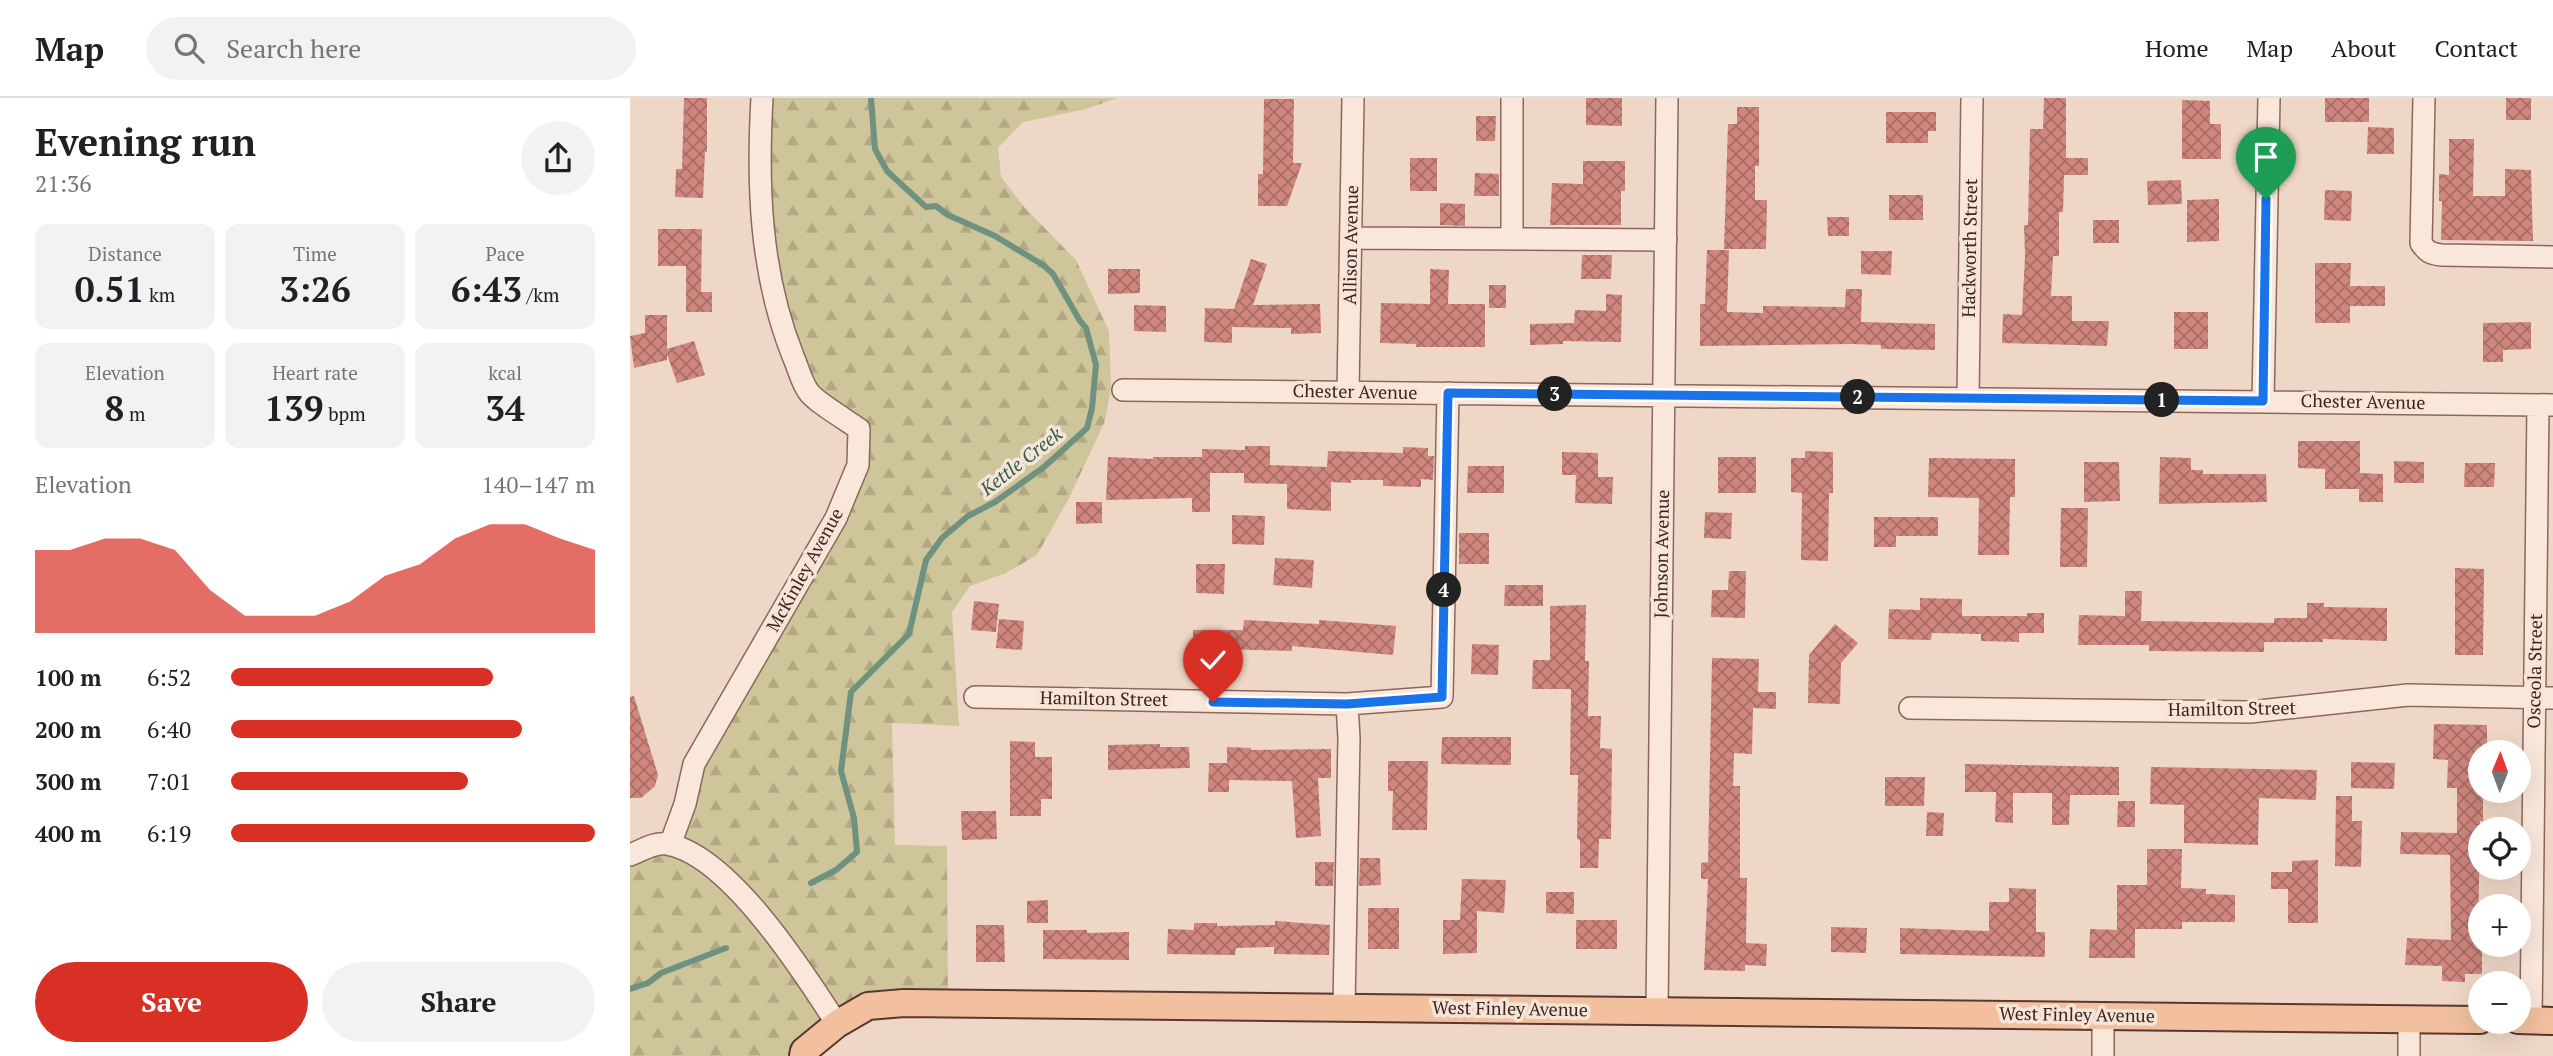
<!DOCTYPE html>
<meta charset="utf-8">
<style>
:root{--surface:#fff;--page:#f2f2f2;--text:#202124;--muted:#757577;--line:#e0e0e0;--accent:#d93025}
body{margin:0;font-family:"PT Serif",serif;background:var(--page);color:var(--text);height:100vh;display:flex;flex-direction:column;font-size:26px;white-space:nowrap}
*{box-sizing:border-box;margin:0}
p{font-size:23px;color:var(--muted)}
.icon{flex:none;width:38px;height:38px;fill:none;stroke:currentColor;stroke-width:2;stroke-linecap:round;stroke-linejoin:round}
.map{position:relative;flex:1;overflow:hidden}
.drawer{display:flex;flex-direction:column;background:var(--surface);width:630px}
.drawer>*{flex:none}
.needle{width:46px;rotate:1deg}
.fabs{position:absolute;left:1838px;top:642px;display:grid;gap:14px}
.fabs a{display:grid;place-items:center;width:63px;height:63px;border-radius:50%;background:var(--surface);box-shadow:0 7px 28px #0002;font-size:35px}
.pin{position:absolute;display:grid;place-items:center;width:60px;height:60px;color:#fff;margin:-72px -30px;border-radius:50% 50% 50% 0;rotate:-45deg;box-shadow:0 0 7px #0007}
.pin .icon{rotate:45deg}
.km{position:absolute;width:35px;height:35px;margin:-18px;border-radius:50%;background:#222;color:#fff;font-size:19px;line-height:35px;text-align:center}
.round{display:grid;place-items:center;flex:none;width:74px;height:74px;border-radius:37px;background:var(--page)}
.overview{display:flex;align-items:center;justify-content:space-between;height:119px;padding:0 35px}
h1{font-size:38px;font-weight:800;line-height:52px}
.stats{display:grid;grid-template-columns:repeat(3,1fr);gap:10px;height:119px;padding:7px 35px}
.stats div{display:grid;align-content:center;border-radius:14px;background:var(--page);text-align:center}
.stats b{font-size:35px;font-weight:800}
.stats small{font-size:19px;font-weight:400}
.stats p{font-size:19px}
.chart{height:196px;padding:14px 35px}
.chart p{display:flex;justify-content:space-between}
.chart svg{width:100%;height:126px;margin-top:7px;fill:var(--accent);opacity:.7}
.primary-button{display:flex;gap:14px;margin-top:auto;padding:14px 35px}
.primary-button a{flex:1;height:80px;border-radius:42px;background:var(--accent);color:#fff;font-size:28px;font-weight:800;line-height:80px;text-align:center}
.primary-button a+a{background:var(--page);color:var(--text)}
ul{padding:0 35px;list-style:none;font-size:23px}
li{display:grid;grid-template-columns:112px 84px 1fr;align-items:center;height:52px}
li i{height:18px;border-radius:9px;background:var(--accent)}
header{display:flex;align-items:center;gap:42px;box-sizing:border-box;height:98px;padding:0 35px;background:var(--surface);border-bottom:2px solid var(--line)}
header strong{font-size:33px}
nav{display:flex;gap:38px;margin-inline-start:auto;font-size:24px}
.search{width:490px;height:63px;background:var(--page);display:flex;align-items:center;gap:18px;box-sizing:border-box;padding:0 24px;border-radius:38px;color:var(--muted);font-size:26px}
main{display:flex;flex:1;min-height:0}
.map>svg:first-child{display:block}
.forest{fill:url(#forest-firs)}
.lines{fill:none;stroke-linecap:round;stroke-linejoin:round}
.stream{stroke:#6e927f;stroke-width:6}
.building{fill:url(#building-cross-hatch)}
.minor-casing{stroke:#8c675c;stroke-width:24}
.major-casing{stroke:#5a3730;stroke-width:30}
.minor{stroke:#fae7db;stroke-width:21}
.major{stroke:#f2c09f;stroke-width:26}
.route-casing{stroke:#fff;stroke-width:14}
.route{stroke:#1a73e8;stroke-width:9}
.labels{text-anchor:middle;stroke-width:7;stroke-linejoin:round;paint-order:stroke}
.street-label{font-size:18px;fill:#3c2520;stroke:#f6e4d7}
.water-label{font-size:19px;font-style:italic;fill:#2f5c4c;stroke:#f6e4d7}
</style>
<header>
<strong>Map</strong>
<div class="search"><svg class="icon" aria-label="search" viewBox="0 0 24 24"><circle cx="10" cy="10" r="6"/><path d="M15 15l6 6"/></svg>Search here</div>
<nav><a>Home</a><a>Map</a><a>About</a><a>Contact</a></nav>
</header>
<main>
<section class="drawer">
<div class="overview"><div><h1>Evening run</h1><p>21:36</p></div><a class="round"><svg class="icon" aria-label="share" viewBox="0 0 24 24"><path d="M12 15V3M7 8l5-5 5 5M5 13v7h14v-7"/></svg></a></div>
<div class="stats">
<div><p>Distance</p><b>0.51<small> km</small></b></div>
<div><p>Time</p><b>3:26</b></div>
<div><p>Pace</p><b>6:43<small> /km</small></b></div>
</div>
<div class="stats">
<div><p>Elevation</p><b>8<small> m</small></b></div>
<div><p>Heart rate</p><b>139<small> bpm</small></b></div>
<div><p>kcal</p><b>34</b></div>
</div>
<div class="chart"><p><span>Elevation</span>140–147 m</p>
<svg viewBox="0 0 160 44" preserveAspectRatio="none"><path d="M0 44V15L10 15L20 11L30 11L40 15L50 29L60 38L70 38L80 38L90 33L100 24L110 20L120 11L130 6L140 6L150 11L160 15V44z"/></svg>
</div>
<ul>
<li><b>100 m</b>6:52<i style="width:72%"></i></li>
<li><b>200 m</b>6:40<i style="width:80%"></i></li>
<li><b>300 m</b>7:01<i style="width:65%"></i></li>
<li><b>400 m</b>6:19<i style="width:100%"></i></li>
</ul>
<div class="primary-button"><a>Save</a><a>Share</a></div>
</section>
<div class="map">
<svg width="1923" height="958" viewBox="0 0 1923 958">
<defs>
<pattern id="forest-firs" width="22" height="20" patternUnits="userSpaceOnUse" patternTransform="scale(1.75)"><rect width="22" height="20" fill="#cec59a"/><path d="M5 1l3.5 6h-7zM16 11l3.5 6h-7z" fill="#b2a984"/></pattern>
<pattern id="building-cross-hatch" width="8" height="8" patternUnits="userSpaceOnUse" patternTransform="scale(1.75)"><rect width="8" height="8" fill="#ce867d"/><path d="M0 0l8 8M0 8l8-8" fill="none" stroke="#a86d66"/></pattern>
</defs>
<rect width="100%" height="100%" fill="#efd7c7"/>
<path class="forest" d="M 132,0 L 488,0 L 456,11 L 393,24 L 368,50 L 371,79 L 395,110 L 446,162 L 479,233 L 481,289 L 475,323 L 439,400 L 407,457 L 376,475 L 340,488 L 322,514 L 329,628 L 262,625 L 265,747 L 317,748 L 318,906 L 207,926 L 156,958 L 0,958 L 0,757 L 32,745 L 55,706 L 206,420 L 229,331 L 178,295 L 138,175 Z"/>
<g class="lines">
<path class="stream" d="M 181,785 L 206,772 L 227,754 L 224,720 L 211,673 L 221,594 L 279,536 L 296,462 L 312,440 L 338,418 L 365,404 L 414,369 L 457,330 L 462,310 L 466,267 L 456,230 L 450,223 L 423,176 L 413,167 L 365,138 L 318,117 L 306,108 L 296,109 L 257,73 L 245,51 L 241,0
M 0,891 L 18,885 L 31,875 L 96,850"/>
</g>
<path class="building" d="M 54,0 L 77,0 L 77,54 L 75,54 L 73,100 L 45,99 L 46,71 L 52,71 Z
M 956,0 L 992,0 L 992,28 L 956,27 Z
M 1414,0 L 1436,0 L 1436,60 L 1458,60 L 1458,77 L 1434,77 L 1433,114 L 1429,114 L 1429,158 L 1423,158 L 1421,198 L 1442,198 L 1442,223 L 1479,223 L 1477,248 L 1372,245 L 1373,216 L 1392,217 L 1395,158 L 1394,127 L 1398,127 L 1400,31 L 1413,31 Z
M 1695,0 L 1739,0 L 1739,24 L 1695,24 Z
M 1876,0 L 1901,0 L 1901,22 L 1876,22 Z
M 634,1 L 664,1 L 663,65 L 672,65 L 657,108 L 628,108 L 628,76 L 633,76 Z
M 1552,2 L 1580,3 L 1580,26 L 1591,26 L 1591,61 L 1552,61 Z
M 1107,9 L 1129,9 L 1129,68 L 1125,68 L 1125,102 L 1137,102 L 1136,151 L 1094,151 L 1098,26 L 1107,26 Z
M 1256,14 L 1306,14 L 1306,33 L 1298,33 L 1298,45 L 1256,45 Z
M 846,18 L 866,18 L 865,43 L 846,43 Z
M 1738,29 L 1764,30 L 1764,56 L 1737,56 Z
M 1819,41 L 1844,41 L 1843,98 L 1875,98 L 1875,71 L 1901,72 L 1903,143 L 1811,142 L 1812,103 L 1809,103 L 1809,76 L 1819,77 Z
M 780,60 L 807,60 L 807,93 L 780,93 Z
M 953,63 L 995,63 L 995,93 L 991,93 L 991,127 L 920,127 L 922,85 L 953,86 Z
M 845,75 L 869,76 L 869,98 L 844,98 Z
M 1551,82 L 1552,106 L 1518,107 L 1517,83 Z
M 1695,92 L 1722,93 L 1721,123 L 1694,122 Z
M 1259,97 L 1293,97 L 1293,122 L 1259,122 Z
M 1589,101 L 1589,143 L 1557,144 L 1557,102 Z
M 810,105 L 835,106 L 835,128 L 810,127 Z
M 1197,119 L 1219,119 L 1219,138 L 1198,138 Z
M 1463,122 L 1489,122 L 1489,145 L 1463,145 Z
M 28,131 L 72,131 L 71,194 L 82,194 L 82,214 L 56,214 L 56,168 L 28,168 Z
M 1077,152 L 1099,152 L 1097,214 L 1133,215 L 1133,208 L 1215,209 L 1216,191 L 1232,191 L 1231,224 L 1305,226 L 1305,252 L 1251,251 L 1251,247 L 1221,246 L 1070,248 L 1070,206 L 1075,206 Z
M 1231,153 L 1262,153 L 1261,177 L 1231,176 Z
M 952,157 L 982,157 L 981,181 L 951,181 Z
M 621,161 L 637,166 L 623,207 L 690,206 L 691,235 L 661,236 L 661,230 L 602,229 L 602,245 L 574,244 L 575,210 L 604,211 Z
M 1685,165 L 1721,165 L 1720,188 L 1755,188 L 1755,208 L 1720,208 L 1720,225 L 1685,225 Z
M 478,171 L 510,171 L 510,195 L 478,196 Z
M 800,171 L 819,172 L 818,206 L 855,206 L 855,249 L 786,249 L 786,246 L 750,245 L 751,205 L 800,206 Z
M 859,187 L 876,187 L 876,210 L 859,210 Z
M 976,196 L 992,197 L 991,244 L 933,243 L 933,246 L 900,247 L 900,226 L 944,225 L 945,212 L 976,213 Z
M 504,207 L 536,208 L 536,234 L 504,233 Z
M 1544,214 L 1578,214 L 1578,251 L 1544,251 Z
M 15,217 L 37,217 L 37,251 L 64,243 L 75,277 L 47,285 L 37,256 L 37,262 L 4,270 L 0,238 L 15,235 Z
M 1901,224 L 1901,251 L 1873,252 L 1873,264 L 1853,264 L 1853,225 Z
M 1668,343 L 1730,343 L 1730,375 L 1753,376 L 1753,404 L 1729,404 L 1729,391 L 1695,391 L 1695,371 L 1668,370 Z
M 615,348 L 640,348 L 640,367 L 697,369 L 698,353 L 773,355 L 773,349 L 798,350 L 798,358 L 804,358 L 803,382 L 791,381 L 791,389 L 753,388 L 753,382 L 721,382 L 721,385 L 701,384 L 701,413 L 657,411 L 657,386 L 614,385 L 614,375 L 580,375 L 580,414 L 562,414 L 562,400 L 476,402 L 478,359 L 523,361 L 523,359 L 572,359 L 572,351 L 615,352 Z
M 1175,353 L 1203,354 L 1203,395 L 1199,395 L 1198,463 L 1171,462 L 1172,395 L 1161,394 L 1161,360 L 1175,360 Z
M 932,354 L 968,355 L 968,379 L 983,379 L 982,406 L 945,405 L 946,377 L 932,377 Z
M 1088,359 L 1126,359 L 1126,395 L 1088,395 Z
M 1530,359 L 1561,360 L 1561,372 L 1573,372 L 1573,376 L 1636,376 L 1637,404 L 1529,406 Z
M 1299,360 L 1385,361 L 1385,399 L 1380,399 L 1379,457 L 1348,457 L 1349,400 L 1298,399 Z
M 1764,363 L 1794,364 L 1794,385 L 1764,385 Z
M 1454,364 L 1489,364 L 1490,403 L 1454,404 Z
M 1835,365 L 1865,365 L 1864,389 L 1834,389 Z
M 838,368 L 874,368 L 874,395 L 837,395 Z
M 446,404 L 472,404 L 472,425 L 446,426 Z
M 1431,410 L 1458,410 L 1457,469 L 1430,469 Z
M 1075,414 L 1102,415 L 1101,441 L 1074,440 Z
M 602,417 L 635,418 L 634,447 L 602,446 Z
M 1244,419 L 1308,419 L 1308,438 L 1266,438 L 1266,449 L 1244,449 Z
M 829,435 L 859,435 L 859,466 L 829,466 Z
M 645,460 L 684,462 L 682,490 L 643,487 Z
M 566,466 L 595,466 L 594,496 L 566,495 Z
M 1825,470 L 1854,471 L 1853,557 L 1825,557 Z
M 1099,473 L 1116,473 L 1115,520 L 1081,519 L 1082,492 L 1098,492 Z
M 875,487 L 913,487 L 913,508 L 874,508 Z
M 1495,493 L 1512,493 L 1511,523 L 1644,525 L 1644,520 L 1677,520 L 1677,505 L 1694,505 L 1694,509 L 1757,510 L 1757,543 L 1693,541 L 1693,544 L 1634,544 L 1634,554 L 1519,553 L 1519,547 L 1448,547 L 1449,517 L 1495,518 Z
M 1290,500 L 1332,501 L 1332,518 L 1397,518 L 1397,515 L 1414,515 L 1414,535 L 1389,535 L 1389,544 L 1351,543 L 1351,536 L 1302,535 L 1301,542 L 1258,541 L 1259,511 L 1290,512 Z
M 344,503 L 369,506 L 366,534 L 341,532 Z
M 956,507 L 955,563 L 959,563 L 958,618 L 971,618 L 970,650 L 982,651 L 981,741 L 969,741 L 968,770 L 950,770 L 950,742 L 947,741 L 948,677 L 940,677 L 941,591 L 902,591 L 903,562 L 920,562 L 920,508 Z
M 369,521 L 394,523 L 392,552 L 366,550 Z
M 614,522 L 689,526 L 689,522 L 766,528 L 763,557 L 662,548 L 662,553 L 563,550 L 563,532 L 613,532 Z
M 1205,526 L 1228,545 L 1211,565 L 1210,606 L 1178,605 L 1179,557 Z
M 842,546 L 869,547 L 868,577 L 841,576 Z
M 1082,560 L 1129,561 L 1128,594 L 1146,594 L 1146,611 L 1123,610 L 1122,656 L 1104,655 L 1103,688 L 1110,688 L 1110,780 L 1117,780 L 1116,845 L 1137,846 L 1136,868 L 1115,867 L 1115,873 L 1074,872 L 1078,781 L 1071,781 L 1071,765 L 1078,764 Z
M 4,598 L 28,677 L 25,688 L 11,700 L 0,700 L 0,599 Z
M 1804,626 L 1857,627 L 1857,654 L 1850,654 L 1850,693 L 1853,693 L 1853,723 L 1850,723 L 1848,848 L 1852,848 L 1852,876 L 1835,876 L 1835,884 L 1812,883 L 1812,868 L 1775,867 L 1777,840 L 1821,842 L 1820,757 L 1770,756 L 1771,734 L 1827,735 L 1827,690 L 1817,690 L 1818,662 L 1803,661 Z
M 812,639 L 881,639 L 881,667 L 811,666 Z
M 380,643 L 405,644 L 405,659 L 422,659 L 422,701 L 411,701 L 411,718 L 380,718 Z
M 530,646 L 530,649 L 559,649 L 560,670 L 478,672 L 478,647 Z
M 597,649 L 621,650 L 621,652 L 701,651 L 701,680 L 688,680 L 691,738 L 666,740 L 662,683 L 599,682 L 599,694 L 578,694 L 579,665 L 597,665 Z
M 758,663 L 798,663 L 797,732 L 762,732 L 763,693 L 758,693 Z
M 1721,664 L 1765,665 L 1764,691 L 1721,690 Z
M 1335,666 L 1489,669 L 1489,697 L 1440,697 L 1439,727 L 1422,727 L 1422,695 L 1383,695 L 1383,725 L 1365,724 L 1366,694 L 1335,694 Z
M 1521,669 L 1687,672 L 1686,702 L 1629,700 L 1628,747 L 1554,745 L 1554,707 L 1520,706 Z
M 1255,679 L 1295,679 L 1294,708 L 1255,708 Z
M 1706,698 L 1722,698 L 1722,723 L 1732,723 L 1731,769 L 1705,768 Z
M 1488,703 L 1505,703 L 1505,729 L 1487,729 Z
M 331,713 L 366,713 L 367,741 L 332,742 Z
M 1297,714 L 1314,715 L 1313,738 L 1296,738 Z
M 1517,751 L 1552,751 L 1551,790 L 1576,791 L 1576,796 L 1605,797 L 1605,824 L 1552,824 L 1552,831 L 1505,831 L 1505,860 L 1459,860 L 1460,831 L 1487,832 L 1487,787 L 1517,787 Z
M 730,760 L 750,760 L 751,787 L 729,788 Z
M 1688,762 L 1688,825 L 1658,825 L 1658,791 L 1641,791 L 1641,774 L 1662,774 L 1662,763 Z
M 685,764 L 704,764 L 703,788 L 685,788 Z
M 832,781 L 876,782 L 874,815 L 847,813 L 847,855 L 813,856 L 813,822 L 830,822 Z
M 1379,790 L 1406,791 L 1406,834 L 1415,834 L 1415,859 L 1270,856 L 1270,830 L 1359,833 L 1359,804 L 1379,804 Z
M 916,794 L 944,794 L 944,816 L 916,815 Z
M 418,802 L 418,825 L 397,825 L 397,803 Z
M 738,810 L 769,810 L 769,851 L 738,851 Z
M 946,822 L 987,822 L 987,851 L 946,851 Z
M 645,823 L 700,827 L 699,857 L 644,856 L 644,849 L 606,850 L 605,857 L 537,856 L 538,831 L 564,832 L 564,825 L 587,825 L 587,828 L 645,827 Z
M 346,827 L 374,827 L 375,864 L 346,864 Z
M 1201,829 L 1237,830 L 1236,855 L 1201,854 Z
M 413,832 L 457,832 L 457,835 L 499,834 L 499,862 L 413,861 Z"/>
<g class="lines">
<g class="minor-casing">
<path id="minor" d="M 882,0 L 882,141
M 1794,0 L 1791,145 C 1797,154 1801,156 1812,157 L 1923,159
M 721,140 L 1036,142
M 493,292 L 1923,307
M 718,294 L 723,0
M 1338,300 L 1342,0
M 1633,303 L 1639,0
M 345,599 L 717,606 L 812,599 L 818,295
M 1280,610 L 1620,614 L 1778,597 L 1923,600
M 40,747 L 55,706 L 64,666 L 206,420 L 228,367 L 229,331 C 218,323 184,303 178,293 C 171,283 168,269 163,258 C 130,175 127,88 132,0
M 0,757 C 11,753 24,744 36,746 C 98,755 174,875 207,926
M 714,909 L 719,640 L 717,606
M 1027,913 L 1037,0
M 1901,923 L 1908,307
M 1473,958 L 1473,918
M 1779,958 L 1779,921"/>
</g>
<g class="major-casing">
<path id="major" d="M 1888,922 L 1923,923
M 173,958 L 174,953 L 207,926 L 238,908 L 274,905 L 1850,922"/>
</g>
<use href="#minor" class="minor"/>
<use href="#major" class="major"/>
</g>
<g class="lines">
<g class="route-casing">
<path id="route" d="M 583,604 L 717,606 L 812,599 L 818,295 L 1633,303 L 1636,101"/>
</g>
<use href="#route" class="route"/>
</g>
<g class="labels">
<g class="street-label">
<text transform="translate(721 147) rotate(-89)" y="6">Allison Avenue</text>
<text transform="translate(1340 150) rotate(-89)" y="6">Hackworth Street</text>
<text transform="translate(725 294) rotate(1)" y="6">Chester Avenue</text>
<text transform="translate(1733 304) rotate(1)" y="6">Chester Avenue</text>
<text transform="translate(1032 456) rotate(-89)" y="6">Johnson Avenue</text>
<text transform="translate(175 472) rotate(-61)" y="6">McKinley Avenue</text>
<text transform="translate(1905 573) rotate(-89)" y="6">Osceola Street</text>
<text transform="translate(474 601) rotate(1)" y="6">Hamilton Street</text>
<text transform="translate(1602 611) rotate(-1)" y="6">Hamilton Street</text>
<text transform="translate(880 911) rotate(1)" y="6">West Finley Avenue</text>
<text transform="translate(1447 917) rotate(1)" y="6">West Finley Avenue</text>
</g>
<g class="water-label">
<text transform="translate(391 363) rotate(-38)" y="7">Kettle Creek</text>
</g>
</g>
</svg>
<div class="fabs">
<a><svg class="needle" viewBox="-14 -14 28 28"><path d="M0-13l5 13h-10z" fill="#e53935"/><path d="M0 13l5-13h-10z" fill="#757577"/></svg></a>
<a><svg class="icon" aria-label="locate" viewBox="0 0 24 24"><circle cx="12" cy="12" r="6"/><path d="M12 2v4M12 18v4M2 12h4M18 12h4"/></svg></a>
<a>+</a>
<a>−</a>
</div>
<div class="pin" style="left:1636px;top:101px;background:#1e9e55"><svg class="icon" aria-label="arrive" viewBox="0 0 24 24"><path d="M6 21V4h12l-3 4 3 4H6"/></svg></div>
<div class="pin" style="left:583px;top:604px;background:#d93025"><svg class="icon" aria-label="check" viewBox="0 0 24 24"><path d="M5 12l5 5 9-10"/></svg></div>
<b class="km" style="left:1532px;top:302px">1</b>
<b class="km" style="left:1228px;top:299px">2</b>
<b class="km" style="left:925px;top:296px">3</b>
<b class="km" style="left:814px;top:492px">4</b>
</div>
</main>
